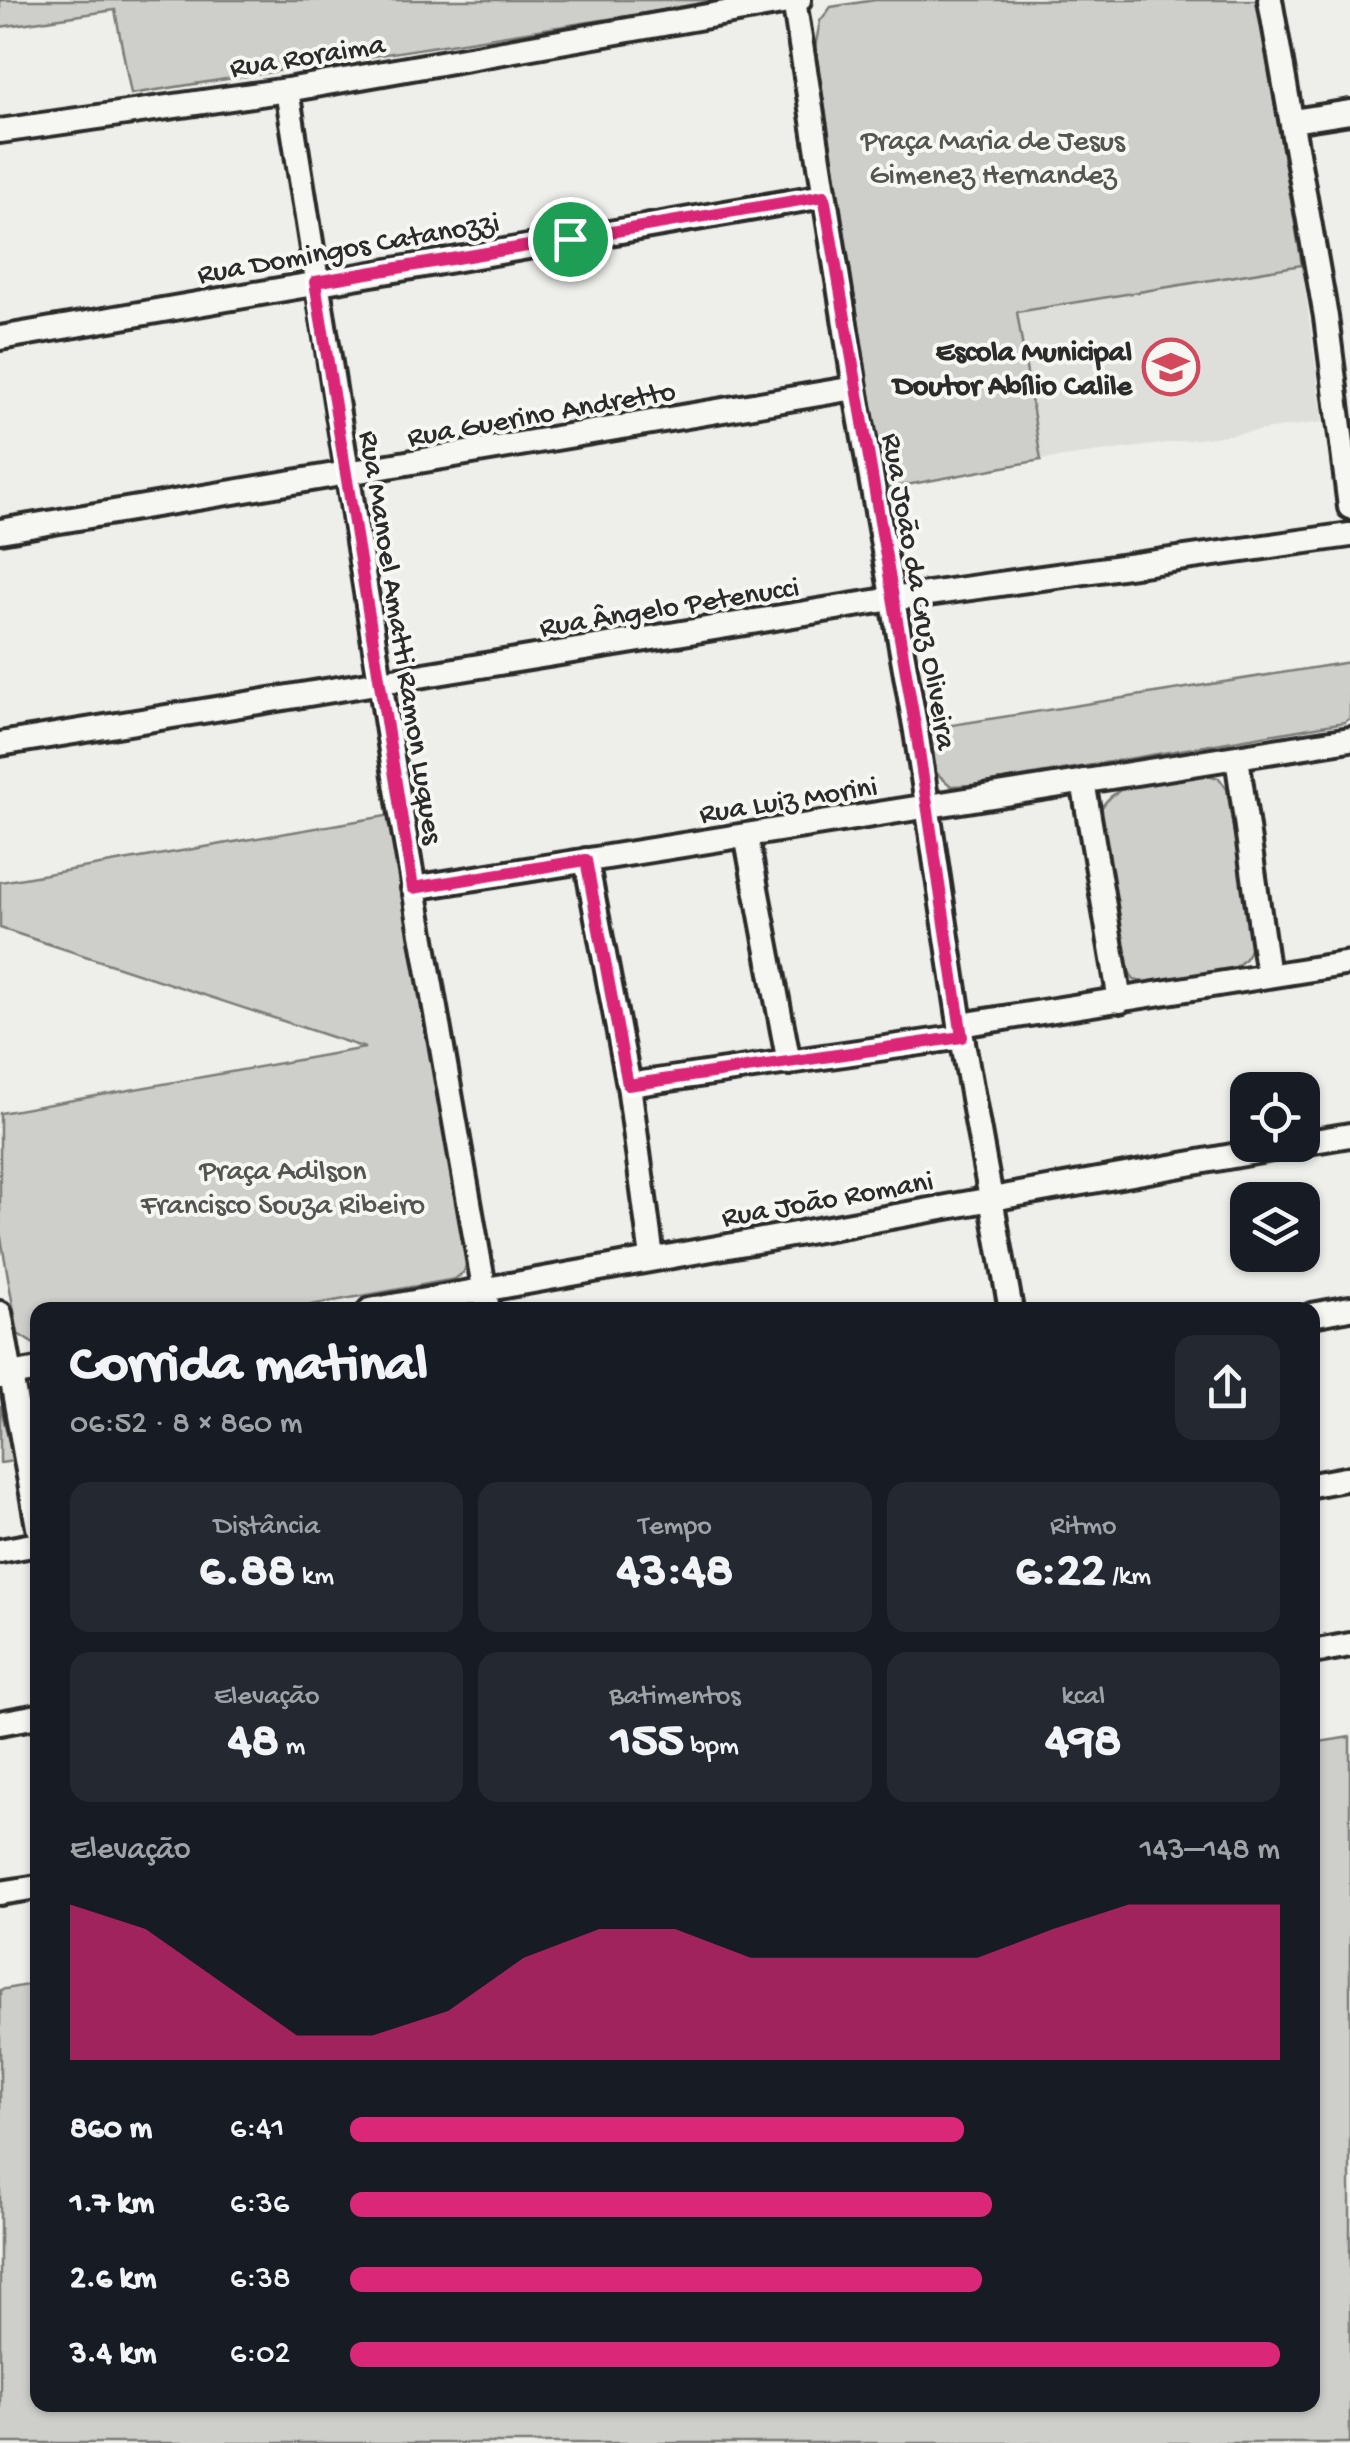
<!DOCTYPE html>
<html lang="pt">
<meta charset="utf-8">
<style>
:root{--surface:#171b24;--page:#242831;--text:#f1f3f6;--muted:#9ea1a6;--accent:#db2777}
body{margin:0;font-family:"Gochi Hand",sans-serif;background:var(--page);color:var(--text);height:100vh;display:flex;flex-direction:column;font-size:38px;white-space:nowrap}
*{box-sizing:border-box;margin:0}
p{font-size:32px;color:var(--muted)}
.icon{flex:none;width:55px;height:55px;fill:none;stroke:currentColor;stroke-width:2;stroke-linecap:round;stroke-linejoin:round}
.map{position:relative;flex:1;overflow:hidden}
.panel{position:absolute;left:30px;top:1302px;width:1290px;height:1110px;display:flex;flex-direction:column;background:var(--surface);border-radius:20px;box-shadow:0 2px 8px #0004}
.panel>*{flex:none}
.fabs{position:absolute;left:1230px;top:1072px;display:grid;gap:20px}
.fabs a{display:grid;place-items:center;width:90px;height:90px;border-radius:20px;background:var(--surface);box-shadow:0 2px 8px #0004;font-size:50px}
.pin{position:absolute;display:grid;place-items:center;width:85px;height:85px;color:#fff;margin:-42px;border:5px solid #fff;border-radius:50%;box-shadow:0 2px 10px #0007}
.round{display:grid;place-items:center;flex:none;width:105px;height:105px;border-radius:20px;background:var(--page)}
.head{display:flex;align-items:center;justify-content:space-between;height:170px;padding:0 40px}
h1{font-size:55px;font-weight:700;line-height:75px}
.stats{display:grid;grid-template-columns:repeat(3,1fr);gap:15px;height:170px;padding:10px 40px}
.stats div{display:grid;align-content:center;border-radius:20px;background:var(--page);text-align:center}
.stats b{font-size:50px;font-weight:700}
.stats small{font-size:28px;font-weight:400}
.stats p{font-size:28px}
.chart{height:280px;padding:20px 40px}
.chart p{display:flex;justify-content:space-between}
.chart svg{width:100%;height:180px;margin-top:10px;fill:var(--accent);opacity:.7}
ul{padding:0 40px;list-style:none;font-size:32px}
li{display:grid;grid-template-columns:160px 120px 1fr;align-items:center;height:75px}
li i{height:25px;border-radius:12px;background:var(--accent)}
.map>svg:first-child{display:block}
.built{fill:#dededb}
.green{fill:#cececa;stroke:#7c7c7a;stroke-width:2.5}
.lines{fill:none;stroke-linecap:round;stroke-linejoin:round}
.minor-casing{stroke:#2b2b2b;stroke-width:30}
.minor{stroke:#f6f6f2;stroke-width:22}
.route-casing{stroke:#fff;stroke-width:20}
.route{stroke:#db2777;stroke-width:12}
.labels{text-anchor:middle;stroke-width:8;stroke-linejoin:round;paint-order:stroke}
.street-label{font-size:30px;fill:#2b2b2b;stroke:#f6f6f2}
.park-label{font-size:30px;fill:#545453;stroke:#f6f6f2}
.poi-label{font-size:30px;font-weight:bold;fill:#2b2b2b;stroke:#f6f6f2;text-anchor:end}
</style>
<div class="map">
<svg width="1350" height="2443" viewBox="0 0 1350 2443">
<rect width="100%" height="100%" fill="#eeeeea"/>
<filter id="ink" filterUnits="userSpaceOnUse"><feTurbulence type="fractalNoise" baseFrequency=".01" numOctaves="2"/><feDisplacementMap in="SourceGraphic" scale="20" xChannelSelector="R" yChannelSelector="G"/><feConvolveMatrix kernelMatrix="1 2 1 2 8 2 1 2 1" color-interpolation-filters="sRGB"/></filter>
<g filter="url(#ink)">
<path class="built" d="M 1302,265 L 1323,422 L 1041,460 L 1017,312 Z"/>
<path class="green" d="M 0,0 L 729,0 L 131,94 L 115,10 L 0,27 Z
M 875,0 L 1257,0 L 1302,265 L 1017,312 L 1041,460 L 885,489 L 815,48 L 820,21 L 831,7 Z
M 1350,662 L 1350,718 L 1345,722 L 975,785 L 951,786 L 934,771 L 927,729 Z
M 1204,774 L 1219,778 L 1227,789 L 1252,942 C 1245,984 1183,978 1148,983 L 1134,980 L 1122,959 L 1099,813 C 1114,776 1169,780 1204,774 Z
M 392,815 L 467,1261 L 464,1272 L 455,1279 L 284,1310 L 38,1310 L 37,1346 L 18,1334 L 0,1232 L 0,1113 L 365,1048 L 0,928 L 0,882 Z
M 0,1405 L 14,1461 L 0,1463 Z
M 1350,1737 L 1350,2443 L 0,2443 L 0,1990 L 37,1983 L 38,2405 L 1312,2405 L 1313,1743 Z"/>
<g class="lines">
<g class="minor-casing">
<path id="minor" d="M 794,0 L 855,388 L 916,731 L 962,1037 L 1011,1310
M 1270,0 L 1326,317 L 1350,507
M 287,90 L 401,814 L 488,1310
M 1293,121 L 1350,112
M 0,131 L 287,90 L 799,0
M 0,338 L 824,196
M 0,531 L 855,388
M 0,744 L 892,599 L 1350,535
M 1237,757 L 1268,976
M 1083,781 L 1120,1001
M 746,835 L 789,1063
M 586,860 L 629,1085 L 652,1258
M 413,888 L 1350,739
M 960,1025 L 1350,963
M 629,1085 L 962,1037
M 1302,1143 L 1350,1135
M 370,1310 L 1294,1145
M 0,1313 L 38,1527
M 1312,1315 L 1350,1308
M 0,1377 L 38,1370
M 1312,1485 L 1350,1478
M 0,1551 L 38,1544
M 1312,1652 L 1350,1645
M 0,1723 L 38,1716
M 0,1893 L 38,1887"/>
</g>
<use href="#minor" class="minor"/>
</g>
</g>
<g class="lines" filter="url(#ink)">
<g class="route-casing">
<path id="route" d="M 824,196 L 916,731 L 962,1037 L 628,1085 L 586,860 L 413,888 L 315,282 Z"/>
</g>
<use href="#route" class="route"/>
</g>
<defs>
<g id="school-ring" transform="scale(2.875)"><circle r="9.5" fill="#f6f6f2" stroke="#d1495b" stroke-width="1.5"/><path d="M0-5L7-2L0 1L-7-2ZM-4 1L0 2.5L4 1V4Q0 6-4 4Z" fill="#d1495b"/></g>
</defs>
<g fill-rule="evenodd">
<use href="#school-ring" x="1171" y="367"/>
</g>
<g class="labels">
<g class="street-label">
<text transform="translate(307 54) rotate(-9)" y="10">Rua Roraima</text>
<text transform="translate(348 246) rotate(-10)" y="10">Rua Domingos Catanozzi</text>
<text transform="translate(541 412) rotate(-10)" y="10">Rua Guerino Andretto</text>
<text transform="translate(921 591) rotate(80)" y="10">Rua João da Cruz Oliveira</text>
<text transform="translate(669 605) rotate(-9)" y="10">Rua Ângelo Petenucci</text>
<text transform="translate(403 637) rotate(81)" y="10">Rua Manoel Amatti Ramon Luques</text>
<text transform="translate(788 798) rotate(-9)" y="10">Rua Luiz Morini</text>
<text transform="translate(827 1197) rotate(-10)" y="10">Rua João Romani</text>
</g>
<g class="park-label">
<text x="993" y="149">Praça Maria de Jesus<tspan x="993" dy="34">Gimenez Hernandez</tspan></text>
<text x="283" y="1179">Praça Adilson<tspan x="283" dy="34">Francisco Souza Ribeiro</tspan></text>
</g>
<g class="poi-label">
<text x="1132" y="360">Escola Municipal<tspan x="1132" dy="34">Doutor Abílio Calile</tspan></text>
</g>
</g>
</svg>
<div class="fabs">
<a><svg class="icon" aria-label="locate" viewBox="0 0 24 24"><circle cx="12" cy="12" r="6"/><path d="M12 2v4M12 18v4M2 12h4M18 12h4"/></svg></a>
<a><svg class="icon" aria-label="layers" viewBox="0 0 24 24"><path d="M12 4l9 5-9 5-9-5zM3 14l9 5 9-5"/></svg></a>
</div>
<div class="pin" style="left:570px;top:239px;background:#1e9e55"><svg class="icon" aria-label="arrive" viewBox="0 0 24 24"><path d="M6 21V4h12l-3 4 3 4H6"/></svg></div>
<section class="panel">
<div class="head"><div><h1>Corrida matinal</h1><p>06:52 · 8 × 860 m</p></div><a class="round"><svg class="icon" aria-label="share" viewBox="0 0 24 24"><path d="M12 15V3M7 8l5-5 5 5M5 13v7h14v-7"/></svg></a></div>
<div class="stats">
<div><p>Distância</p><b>6.88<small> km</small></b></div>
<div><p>Tempo</p><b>43:48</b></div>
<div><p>Ritmo</p><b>6:22<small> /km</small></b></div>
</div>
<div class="stats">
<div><p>Elevação</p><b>48<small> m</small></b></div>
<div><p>Batimentos</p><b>155<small> bpm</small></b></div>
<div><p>kcal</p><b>498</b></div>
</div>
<div class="chart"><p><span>Elevação</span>143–148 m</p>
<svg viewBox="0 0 160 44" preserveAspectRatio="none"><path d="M0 44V6L10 12L20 25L30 38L40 38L50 32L60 19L70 12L80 12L90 19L100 19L110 19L120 19L130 12L140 6L150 6L160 6V44z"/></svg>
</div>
<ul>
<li><b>860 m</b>6:41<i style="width:66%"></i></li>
<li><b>1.7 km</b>6:36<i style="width:69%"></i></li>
<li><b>2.6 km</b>6:38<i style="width:68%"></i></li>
<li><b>3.4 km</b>6:02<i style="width:100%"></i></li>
</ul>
</section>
</div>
